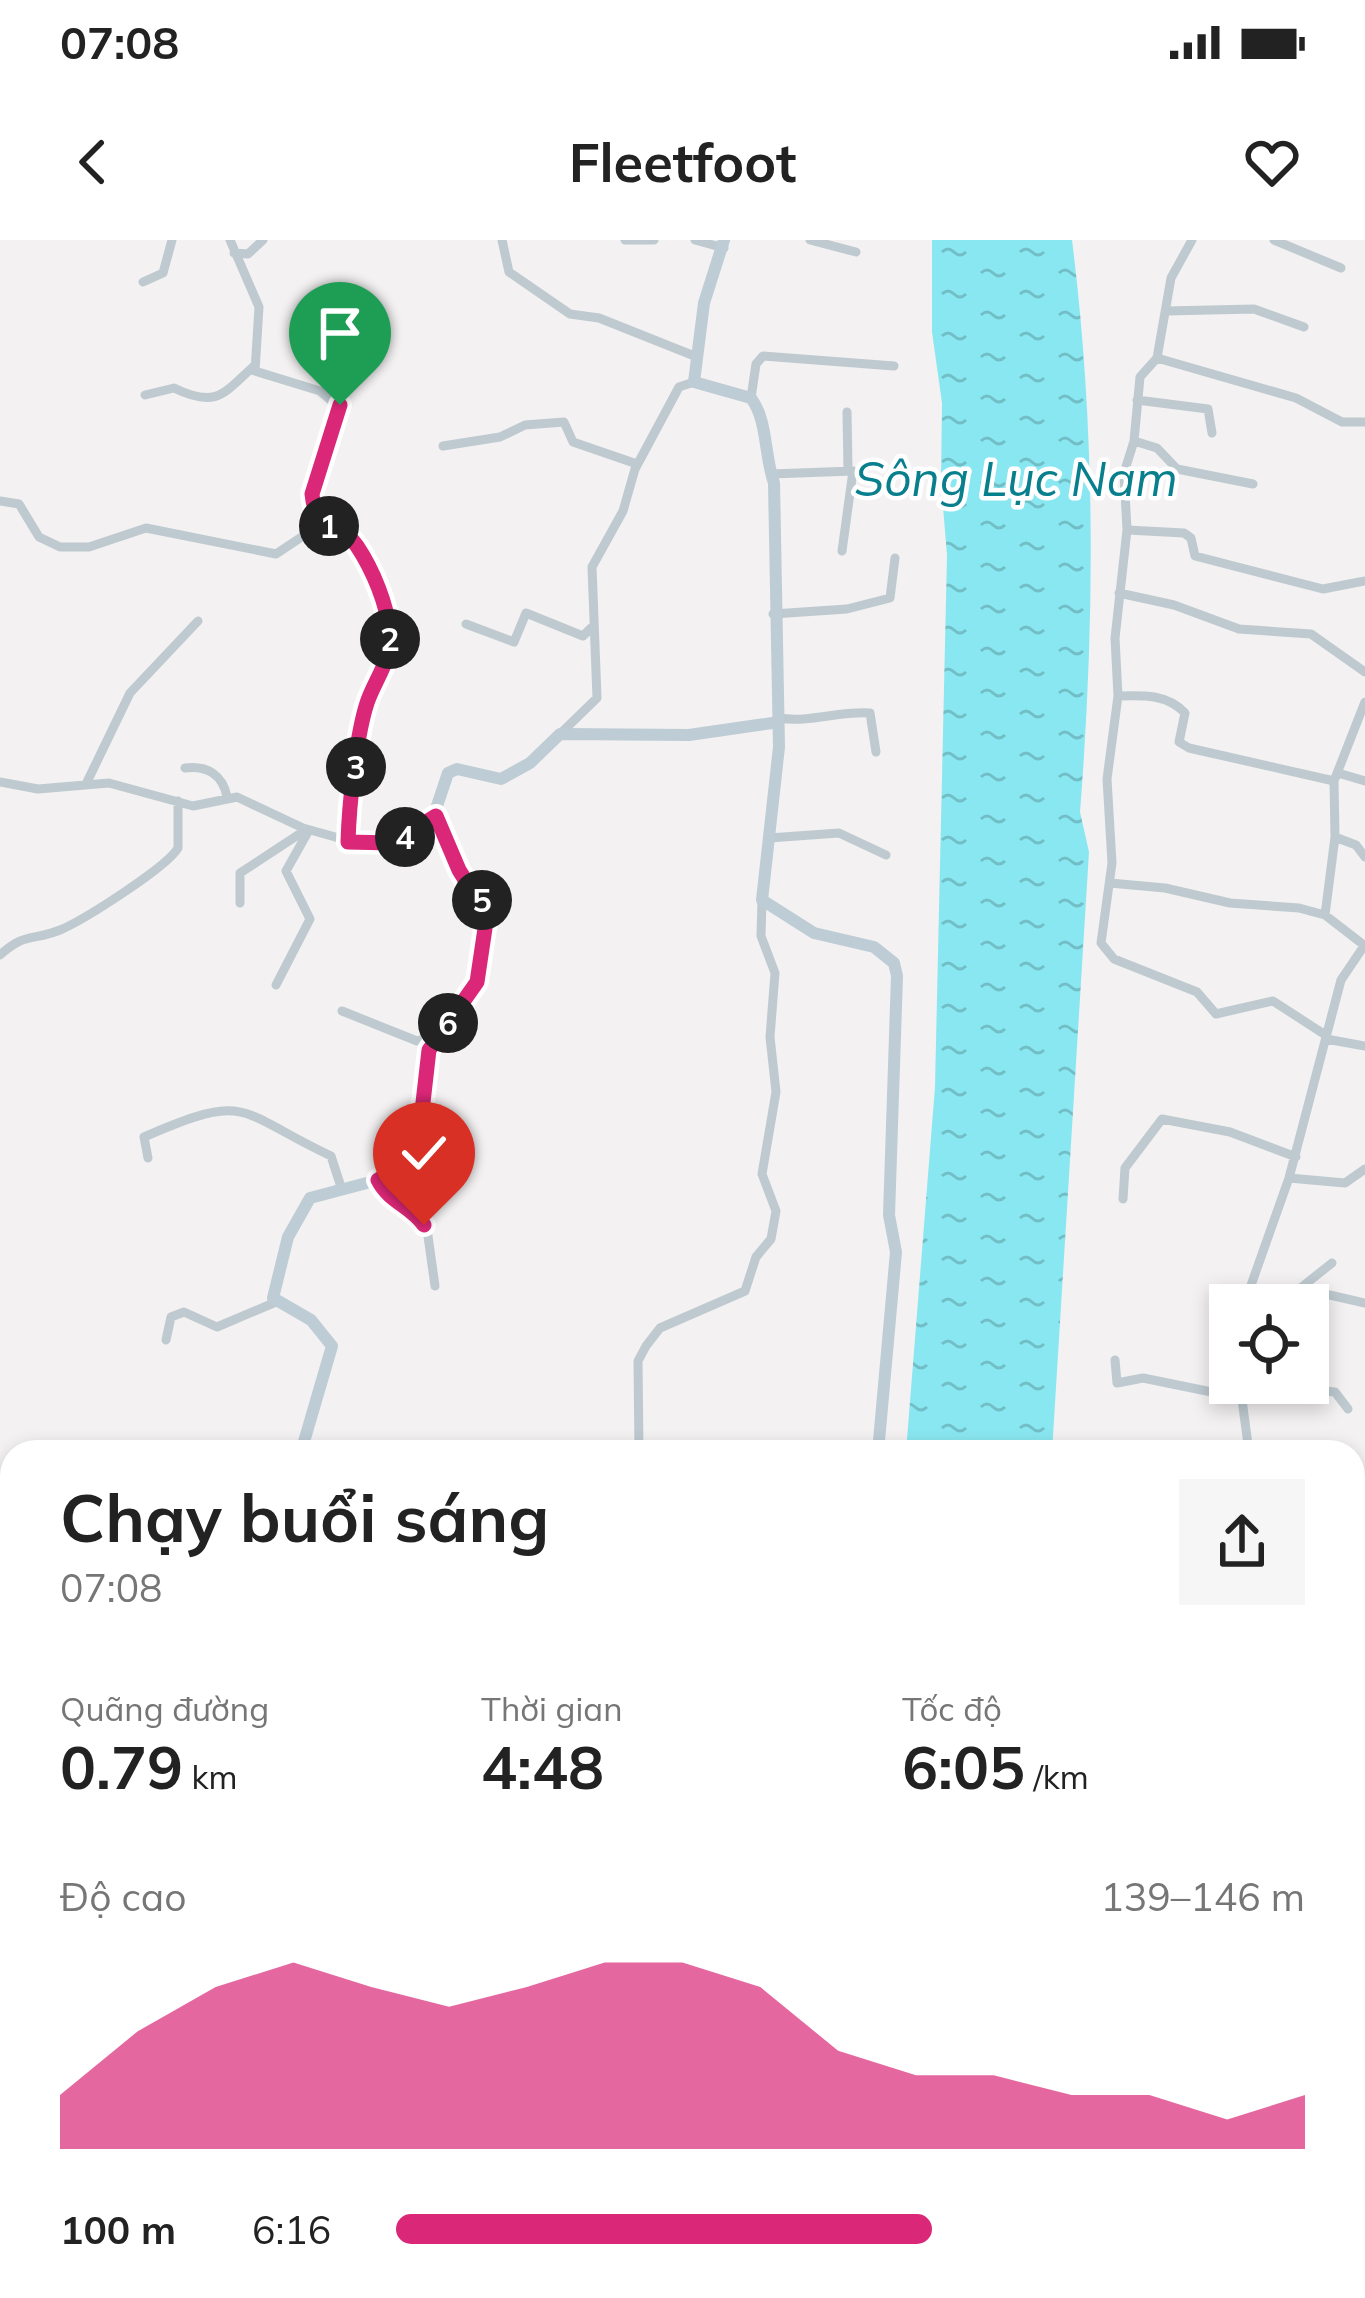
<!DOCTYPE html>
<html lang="vi">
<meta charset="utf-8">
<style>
:root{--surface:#fff;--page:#f6f6f6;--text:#222;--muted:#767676;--accent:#db2777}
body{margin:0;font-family:Mulish,sans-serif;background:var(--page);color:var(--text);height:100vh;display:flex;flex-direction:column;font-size:45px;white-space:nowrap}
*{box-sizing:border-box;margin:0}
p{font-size:39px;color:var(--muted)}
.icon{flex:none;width:66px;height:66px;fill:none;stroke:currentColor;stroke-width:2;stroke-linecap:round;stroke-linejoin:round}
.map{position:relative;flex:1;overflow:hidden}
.drawer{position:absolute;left:0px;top:1200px;width:1365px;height:858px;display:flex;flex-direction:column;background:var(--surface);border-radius:36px 36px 0 0;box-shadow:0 6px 18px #0003}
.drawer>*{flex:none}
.tools{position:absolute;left:1209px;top:1044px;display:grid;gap:24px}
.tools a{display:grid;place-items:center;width:120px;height:120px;border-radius:0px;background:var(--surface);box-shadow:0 6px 18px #0003;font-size:60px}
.pin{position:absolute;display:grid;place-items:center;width:102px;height:102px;color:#fff;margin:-123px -51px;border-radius:50% 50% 50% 0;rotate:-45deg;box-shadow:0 0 12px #0007}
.pin .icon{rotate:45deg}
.km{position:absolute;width:60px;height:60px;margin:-30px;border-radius:50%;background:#222;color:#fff;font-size:33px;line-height:60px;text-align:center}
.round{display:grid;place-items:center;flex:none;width:126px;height:126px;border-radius:0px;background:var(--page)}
.headline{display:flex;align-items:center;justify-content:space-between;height:204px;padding:0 60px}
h1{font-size:66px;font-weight:700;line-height:90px}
.stats{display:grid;grid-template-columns:repeat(3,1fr);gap:18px;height:204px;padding:12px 60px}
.stats div{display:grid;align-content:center}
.stats b{font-size:60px;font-weight:700}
.stats small{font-size:33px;font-weight:400}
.stats p{font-size:33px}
.chart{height:336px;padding:24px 60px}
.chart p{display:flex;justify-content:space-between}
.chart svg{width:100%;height:216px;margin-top:12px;fill:var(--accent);opacity:.7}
ul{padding:0 60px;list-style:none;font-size:39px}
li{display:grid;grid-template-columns:192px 144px 1fr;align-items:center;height:90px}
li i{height:30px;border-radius:15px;background:var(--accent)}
.status{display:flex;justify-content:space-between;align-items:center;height:84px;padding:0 60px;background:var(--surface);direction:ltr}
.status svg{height:33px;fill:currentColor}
header{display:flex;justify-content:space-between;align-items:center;height:156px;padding:0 60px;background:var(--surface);font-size:54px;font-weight:700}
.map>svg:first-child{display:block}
.water{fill:url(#water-ripples)}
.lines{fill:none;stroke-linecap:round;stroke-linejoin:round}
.street{stroke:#becad0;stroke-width:9}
.secondary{stroke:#bdccd5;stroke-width:12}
.route-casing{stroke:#fff;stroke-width:24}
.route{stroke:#db2777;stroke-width:15}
.labels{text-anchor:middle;stroke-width:9;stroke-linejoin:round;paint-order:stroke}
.water-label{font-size:48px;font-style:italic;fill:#087f8c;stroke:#fff}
</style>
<div class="status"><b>07:08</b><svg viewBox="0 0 49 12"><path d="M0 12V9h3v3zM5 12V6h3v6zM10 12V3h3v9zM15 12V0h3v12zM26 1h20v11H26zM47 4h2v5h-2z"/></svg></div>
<header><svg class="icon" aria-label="back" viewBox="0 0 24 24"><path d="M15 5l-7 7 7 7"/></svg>Fleetfoot<svg class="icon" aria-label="heart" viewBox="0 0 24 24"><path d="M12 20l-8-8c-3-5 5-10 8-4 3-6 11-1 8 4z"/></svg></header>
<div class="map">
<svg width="1365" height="2058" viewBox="0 0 1365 2058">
<defs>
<pattern id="water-ripples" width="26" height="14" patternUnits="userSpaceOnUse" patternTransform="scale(3)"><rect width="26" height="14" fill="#89e7f1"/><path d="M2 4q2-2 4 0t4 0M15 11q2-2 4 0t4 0" fill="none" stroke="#72bec6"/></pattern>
</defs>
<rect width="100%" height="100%" fill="#f3f1f1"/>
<path class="water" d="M 932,0 L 1072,0 C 1096,191 1095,380 1080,572 L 1089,612 L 1052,1212 L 906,1212 L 935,847 L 947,315 L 941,243 L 942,163 L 932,92 Z
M 0,1964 L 12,1980 L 12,2046 L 60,2046 L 69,2058 L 0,2058 Z
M 698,2046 L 842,2046 L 838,2058 L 693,2058 Z"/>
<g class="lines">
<path class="street" d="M 230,0 L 259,67 L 255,131 L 320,151 L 341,169 L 312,254 L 321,284
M 502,0 L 509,32 L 570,74 L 599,78 L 697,117
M 625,0 L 654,0
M 695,0 L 724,8
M 810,0 L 856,12
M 1192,0 L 1171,38 L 1157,118 L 1140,137 L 1134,201 L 1124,233 L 1127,290 L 1115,398 L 1118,456 L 1107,539 L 1112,623 L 1101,703 L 1114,719 L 1197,752 L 1216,774 L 1273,761 L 1327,796
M 1274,0 L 1341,28
M 234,13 L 248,14 L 263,0
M 143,42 L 163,33 L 172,0
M 1166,71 L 1254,69 L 1304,87
M 1157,118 L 1296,158 L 1342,182 L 1365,182
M 145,155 L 174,148 C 217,169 224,153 254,126
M 751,158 L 756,124 L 763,116 L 894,126
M 1137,160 L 1208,169 L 1212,193
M 847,172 L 848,229
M 1134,201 L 1157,208 L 1177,229 L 1253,244
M 443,206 L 500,197 L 525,185 L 564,182 L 573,202 L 637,224
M 771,234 L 853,231 L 842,311
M 0,261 L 19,264 L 39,297 L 60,307 L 89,307 L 146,288 L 276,314 L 321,284 L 355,303 L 379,347 L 390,391 L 382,433 L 365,470 L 348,602
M 1127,290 L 1184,293 L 1191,298 L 1195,316 L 1323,349 L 1365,341
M 1119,353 L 1174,365 L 1239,389 L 1311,394 L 1365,432
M 773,374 L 847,369 L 890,358 L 895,318
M 466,384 L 514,402 L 526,373 L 583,396 L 591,388
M 1118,456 C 1143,455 1167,454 1185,473 L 1179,502 L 1189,508 L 1334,541
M 779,478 C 810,483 838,471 870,473 L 876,512
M 560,494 L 597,458 L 592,327 L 623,271 L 635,229 L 679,147 L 694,142
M 185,528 C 207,525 223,535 227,557
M 1338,533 L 1365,541
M 0,542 L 38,549 L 109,543 L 193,566 L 237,557 L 303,588 L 364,605 L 405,597 L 436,576
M 87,542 L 130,453 L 198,381
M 1335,597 L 1356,605 L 1365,617
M 769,598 L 839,593 L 886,615
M 1110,643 L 1165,648 L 1230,663 L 1299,668 L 1325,675 L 1365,706
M 240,663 L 240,633 L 301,593
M 1325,675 L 1335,597 L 1334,541 L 1365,462
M 0,715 C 25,692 33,701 60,690 C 84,680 167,627 178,608 L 178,561
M 276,745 L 310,679 L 286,631 L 309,590
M 342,771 L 417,801 L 439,794
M 1326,799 L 1365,806
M 148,918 L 144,897 C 250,851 236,871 331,916 L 341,947
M 1289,938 L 1345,943 L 1365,929
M 378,940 L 427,989 L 435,1046
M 1123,959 L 1125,928 L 1162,879 L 1230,892 L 1296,917
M 1298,1050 L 1332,1023
M 1247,1051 L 1283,1055 L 1308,1050 L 1365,1063
M 1244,1065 L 1289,938 L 1341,740 L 1364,706
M 166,1100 L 171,1077 L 184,1072 L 217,1087 L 276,1062
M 1115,1120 L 1117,1143 L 1143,1138 L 1241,1158
M 1244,1143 L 1335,1152 L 1348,1169
M 1241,1152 L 1249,1212
M 639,1212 L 638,1121 L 646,1106 L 660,1088 L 745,1051 L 756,1017 L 771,999 L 776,971 L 762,934 L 776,852 L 770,797 L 775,733 L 761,696 L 762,660
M 1353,1301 L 1365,1307
M 0,1401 L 12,1409
M 0,1508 L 12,1514
M 1353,1758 L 1358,1820
M 1101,2046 L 1103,2058"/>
<path class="secondary" d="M 724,0 L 704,63 L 694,142 L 751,158 C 768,181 764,215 774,243 L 779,507 L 762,660 L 814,693 L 874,707 L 894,723 L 897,736 L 889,975 L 896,1012 L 878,1212
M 301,1212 L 332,1106 L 311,1080 L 273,1058 L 288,997 L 310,958 L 378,940 L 416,912 C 427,881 418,843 429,811 C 436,787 462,773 473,751 C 510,678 460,637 435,572 L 448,533 L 457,529 L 501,539 L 530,523 L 560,494 L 689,495 L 779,482
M 0,1591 L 12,1572
M 0,1700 L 12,1709
M 219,2046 L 230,2058
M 642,2058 L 648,2046"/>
</g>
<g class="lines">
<g class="route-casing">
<path id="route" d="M 340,165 L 312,254 C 315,290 340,281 357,306 C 373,330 387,364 390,393 C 393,418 374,441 367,463 C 356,497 349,566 348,602 L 392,603 L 436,576 L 459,630 L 487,675 L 477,742 L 429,810 L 418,906 L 412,918 L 378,940 C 389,962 411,966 424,985"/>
</g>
<use href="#route" class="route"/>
</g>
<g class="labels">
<g class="water-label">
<text x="1016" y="256">Sông Lục Nam</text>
</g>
</g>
</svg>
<div class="tools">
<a><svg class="icon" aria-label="locate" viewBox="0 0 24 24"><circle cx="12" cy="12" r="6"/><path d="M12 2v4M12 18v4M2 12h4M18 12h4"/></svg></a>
</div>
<div class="pin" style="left:340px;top:165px;background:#1e9e55"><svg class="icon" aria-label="arrive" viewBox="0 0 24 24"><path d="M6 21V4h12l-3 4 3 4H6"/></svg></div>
<div class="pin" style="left:424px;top:985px;background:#d93025"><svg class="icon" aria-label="check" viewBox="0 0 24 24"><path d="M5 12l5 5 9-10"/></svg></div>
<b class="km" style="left:329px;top:286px">1</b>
<b class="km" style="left:390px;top:399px">2</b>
<b class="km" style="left:356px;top:527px">3</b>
<b class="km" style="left:405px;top:597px">4</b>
<b class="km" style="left:482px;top:660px">5</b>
<b class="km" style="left:448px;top:783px">6</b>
<section class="drawer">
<div class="headline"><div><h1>Chạy buổi sáng</h1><p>07:08</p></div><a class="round"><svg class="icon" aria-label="share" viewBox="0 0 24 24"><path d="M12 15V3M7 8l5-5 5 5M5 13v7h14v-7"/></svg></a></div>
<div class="stats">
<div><p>Quãng đường</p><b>0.79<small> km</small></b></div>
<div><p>Thời gian</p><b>4:48</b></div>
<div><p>Tốc độ</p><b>6:05<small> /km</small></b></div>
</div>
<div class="chart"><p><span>Độ cao</span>139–146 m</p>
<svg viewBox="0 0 160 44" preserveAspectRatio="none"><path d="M0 44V33L10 20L20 11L30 6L40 11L50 15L60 11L70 6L80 6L90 11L100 24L110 29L120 29L130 33L140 33L150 38L160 33V44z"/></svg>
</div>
<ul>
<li><b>100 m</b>6:16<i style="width:59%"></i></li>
</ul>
</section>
</div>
